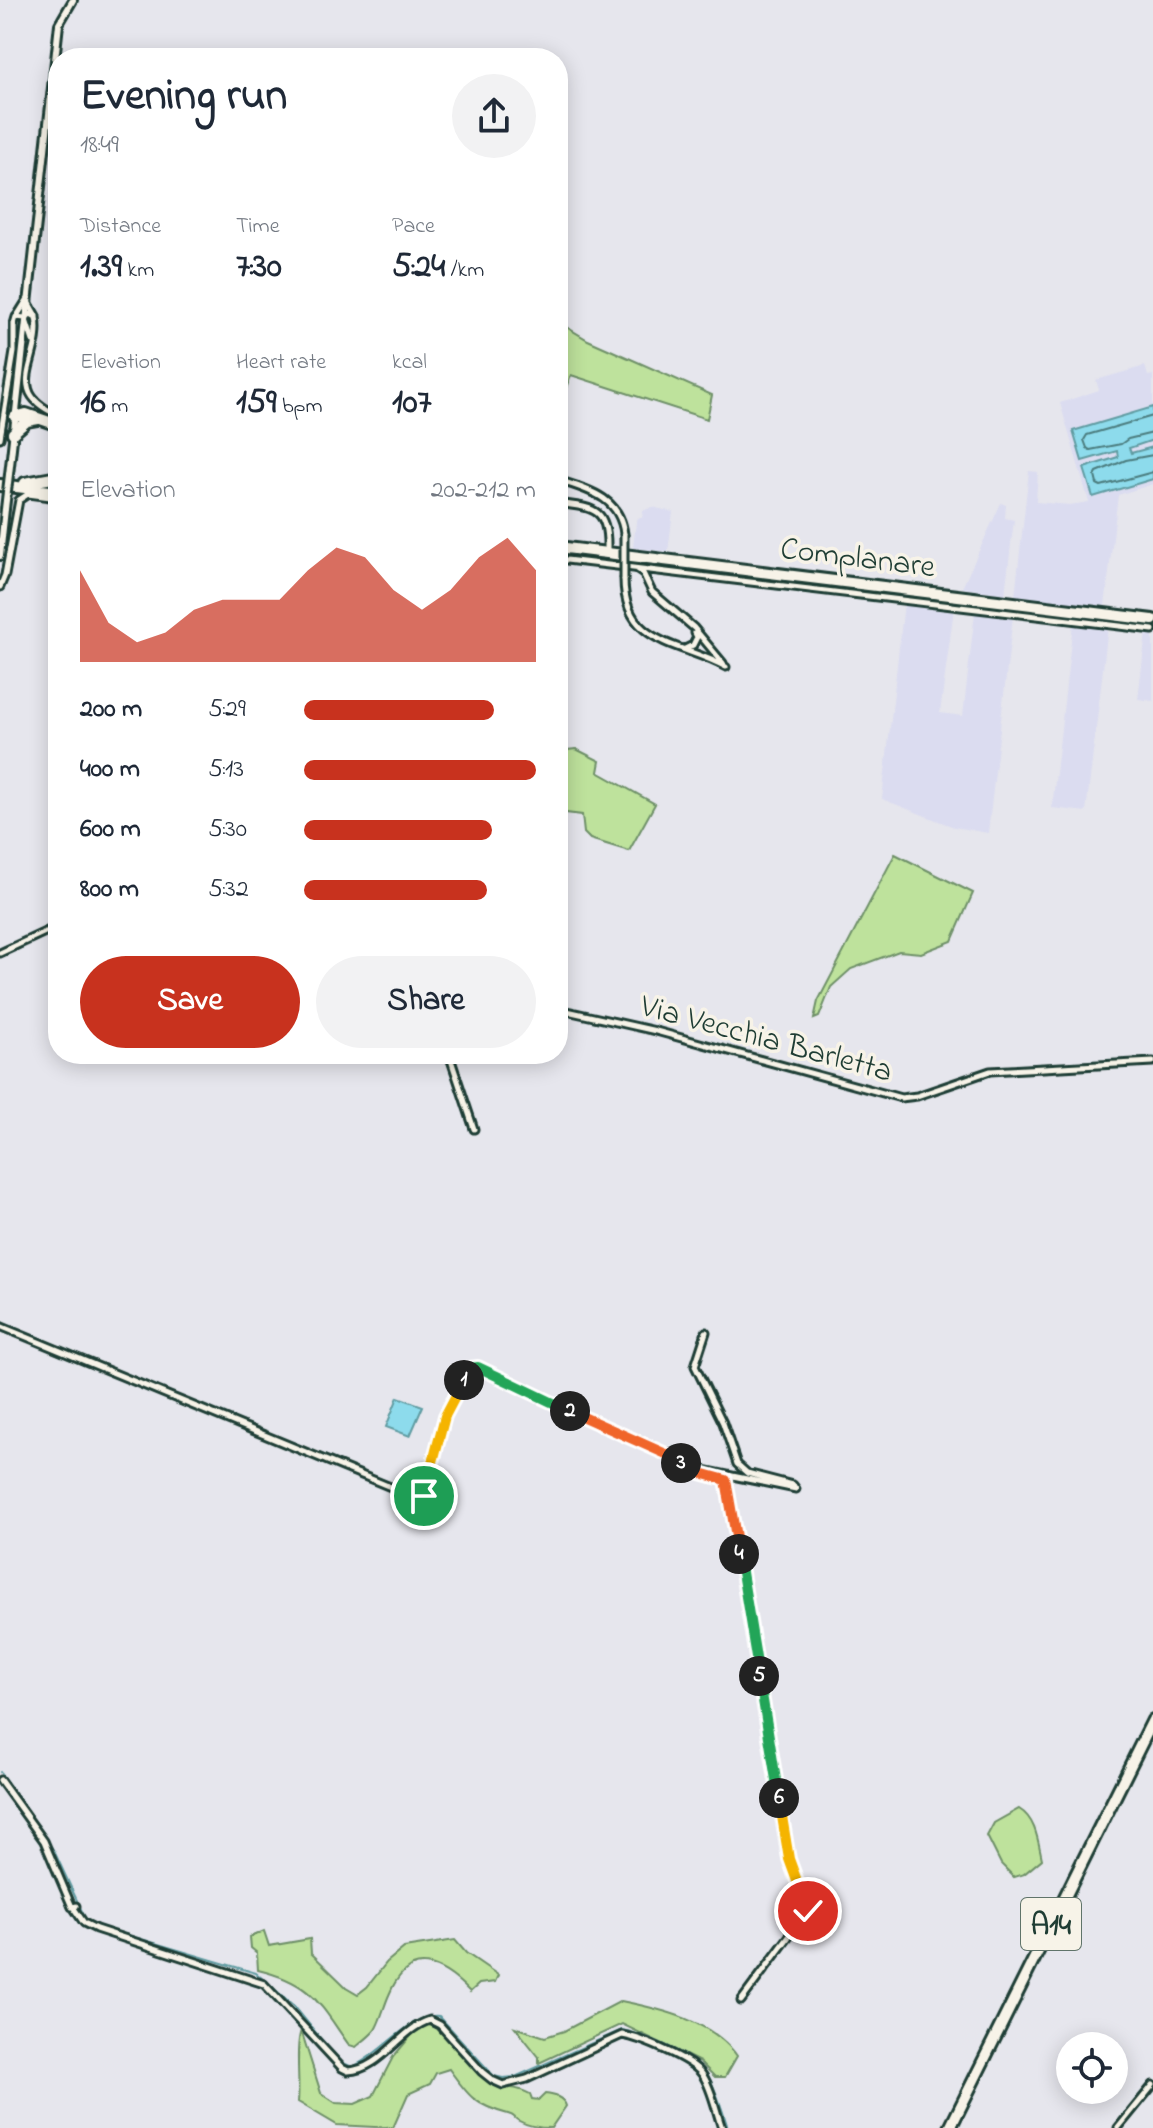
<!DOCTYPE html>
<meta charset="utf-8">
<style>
:root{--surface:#fff;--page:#f2f2f3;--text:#1f2937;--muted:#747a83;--accent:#c8321e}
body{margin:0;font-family:"Indie Flower",sans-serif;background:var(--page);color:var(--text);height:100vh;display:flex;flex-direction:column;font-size:30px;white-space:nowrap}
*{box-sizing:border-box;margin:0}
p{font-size:26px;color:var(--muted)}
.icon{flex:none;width:44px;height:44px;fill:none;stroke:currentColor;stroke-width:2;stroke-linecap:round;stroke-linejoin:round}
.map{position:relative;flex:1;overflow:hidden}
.side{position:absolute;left:48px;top:48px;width:520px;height:1016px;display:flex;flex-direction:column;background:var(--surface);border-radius:32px;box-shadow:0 4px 20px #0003}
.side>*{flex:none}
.tools{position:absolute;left:1056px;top:2032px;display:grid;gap:16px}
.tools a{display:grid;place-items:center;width:72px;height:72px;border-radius:50%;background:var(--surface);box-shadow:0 4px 20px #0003;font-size:40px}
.pin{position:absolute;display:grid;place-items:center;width:68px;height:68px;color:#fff;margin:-34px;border:4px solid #fff;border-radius:50%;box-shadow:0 2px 8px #0007}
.km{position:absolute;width:40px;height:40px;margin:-20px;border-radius:50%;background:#222;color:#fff;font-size:22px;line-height:40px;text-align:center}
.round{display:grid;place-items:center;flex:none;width:84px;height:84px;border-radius:42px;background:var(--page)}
.summary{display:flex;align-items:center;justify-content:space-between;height:136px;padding:0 32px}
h1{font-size:44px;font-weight:700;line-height:60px}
.metrics{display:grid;grid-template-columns:repeat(3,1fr);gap:12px;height:136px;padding:8px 32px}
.metrics div{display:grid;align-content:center}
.metrics b{font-size:34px;font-weight:700}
.metrics small{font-size:22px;font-weight:400}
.metrics p{font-size:22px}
.chart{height:224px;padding:16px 32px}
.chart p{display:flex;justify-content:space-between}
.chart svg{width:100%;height:144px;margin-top:8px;fill:var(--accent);opacity:.7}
.button{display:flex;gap:16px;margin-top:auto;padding:16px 32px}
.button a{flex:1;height:92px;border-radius:48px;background:var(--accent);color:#fff;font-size:32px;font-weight:700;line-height:92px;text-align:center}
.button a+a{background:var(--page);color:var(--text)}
ul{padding:0 32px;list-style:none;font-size:26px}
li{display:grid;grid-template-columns:128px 96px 1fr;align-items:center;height:60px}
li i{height:20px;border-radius:10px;background:var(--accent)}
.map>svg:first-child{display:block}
.built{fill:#dbdcf0}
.green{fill:#bee29c;stroke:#6e9068;stroke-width:2}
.water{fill:#8ddbec;stroke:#619ca2;stroke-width:2}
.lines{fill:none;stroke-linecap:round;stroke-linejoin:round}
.shore{stroke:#4b7c7e;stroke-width:2}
.stream{stroke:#619ca2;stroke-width:2}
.street-casing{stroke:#1f3d34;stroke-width:11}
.secondary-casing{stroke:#1f3d34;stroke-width:12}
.highway-casing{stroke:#1f3d34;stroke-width:16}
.street{stroke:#f7f3e8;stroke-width:5}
.secondary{stroke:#f7f3e8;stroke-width:6}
.highway{stroke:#f7f3e8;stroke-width:10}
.street-bridge-casing{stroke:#1f3d34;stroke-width:11;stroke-linecap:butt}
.secondary-bridge-casing{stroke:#1f3d34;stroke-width:12;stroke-linecap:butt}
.street-bridge{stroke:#f7f3e8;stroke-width:5}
.secondary-bridge{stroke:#f7f3e8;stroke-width:6}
.split-1-casing{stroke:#fff;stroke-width:16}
.split-2-casing{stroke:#fff;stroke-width:16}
.split-3-casing{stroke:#fff;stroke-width:16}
.split-4-casing{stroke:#fff;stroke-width:16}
.split-5-casing{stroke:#fff;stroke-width:16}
.split-6-casing{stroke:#fff;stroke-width:16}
.split-7-casing{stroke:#fff;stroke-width:16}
.split-1{stroke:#f5b400;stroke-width:10}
.split-2{stroke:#22a559;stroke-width:10}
.split-3{stroke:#f0652b;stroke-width:10}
.split-4{stroke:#f0652b;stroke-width:10}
.split-5{stroke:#22a559;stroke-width:10}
.split-6{stroke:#22a559;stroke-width:10}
.split-7{stroke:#f5b400;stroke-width:10}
.labels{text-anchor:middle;stroke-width:7;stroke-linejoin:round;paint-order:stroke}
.shield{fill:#f7f3e8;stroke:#60746a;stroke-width:2}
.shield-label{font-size:30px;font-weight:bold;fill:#1f3d34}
.street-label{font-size:32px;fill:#1f3d34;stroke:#f7f3e8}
</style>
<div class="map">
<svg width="1153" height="2128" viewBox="0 0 1153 2128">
<rect width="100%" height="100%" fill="#e6e6ed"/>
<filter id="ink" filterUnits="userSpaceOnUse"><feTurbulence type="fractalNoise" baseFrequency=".0125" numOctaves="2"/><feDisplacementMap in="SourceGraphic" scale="16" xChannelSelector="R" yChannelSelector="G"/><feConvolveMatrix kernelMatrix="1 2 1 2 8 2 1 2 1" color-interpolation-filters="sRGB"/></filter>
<g filter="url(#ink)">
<path class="built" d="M 1145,366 L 1148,376 L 1153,375 L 1153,484 L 1118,495 L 1105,606 L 1015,596 L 1029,471 L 1038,472 L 1036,502 L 1070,505 L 1089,502 L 1060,403 L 1099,390 L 1096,380 Z
M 1001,503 L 1006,505 L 1005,518 L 1014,520 L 1005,594 L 962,588 Z
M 652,507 L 673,512 L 668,552 L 633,548 L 636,522 L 638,518 L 642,518 L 643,511 Z
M 904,603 L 954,609 L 940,713 L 963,716 L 975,612 L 1013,616 L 988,833 L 954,827 L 882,799 Z
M 1073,623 L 1108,627 L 1086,812 L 1052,808 Z
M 1146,632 L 1153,633 L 1153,701 L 1138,699 Z"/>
<path class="green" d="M 558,322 L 588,340 L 712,395 L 707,419 L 571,375 L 558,407 Z
M 576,749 L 600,761 L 598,772 L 655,804 L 629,851 L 590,839 L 584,833 L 582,815 L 558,812 L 558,751 Z
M 895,854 L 973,893 L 952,941 L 921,953 L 899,951 L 851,969 L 831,987 L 819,1017 L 814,1019 L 818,1001 Z
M 1019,1809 C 1036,1819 1038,1841 1042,1859 L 1024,1874 L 1014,1877 L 1001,1864 L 987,1836 L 994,1823 Z
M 264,1931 L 269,1946 L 310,1939 L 311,1953 L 346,1987 L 358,1994 L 367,1987 L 387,1962 L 404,1948 L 455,1940 L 466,1953 L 498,1975 L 495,1982 L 479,1984 L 470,1992 C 442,1963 409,1946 389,1995 C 384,2006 381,2020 375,2030 C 370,2036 362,2042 356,2047 L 349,2045 C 319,2003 312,1983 258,1970 L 257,1953 L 251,1948 L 250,1937 Z
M 621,2001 C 661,2009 713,2021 737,2056 L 725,2077 L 715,2077 L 700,2062 L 622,2024 L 539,2063 L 539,2057 L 515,2027 L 545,2037 L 564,2031 Z
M 433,2021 C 449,2038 474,2076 495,2084 C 507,2090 515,2085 530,2094 L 532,2099 L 539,2100 L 545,2094 C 554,2095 563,2097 566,2106 L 551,2128 C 541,2128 528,2126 519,2121 C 512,2117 516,2116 508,2114 C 475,2105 469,2097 449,2069 L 436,2073 L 430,2084 L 408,2094 L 393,2128 L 337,2125 L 298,2102 C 300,2081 295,2048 301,2030 L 321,2093 L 336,2103 L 355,2104 L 373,2096 L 393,2057 L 422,2023 Z"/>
<path class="water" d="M 1153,407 L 1153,440 L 1129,448 L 1131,453 L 1153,447 L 1153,479 L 1093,497 L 1084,468 L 1118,457 L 1117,451 L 1082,461 L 1073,431 Z
M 398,1397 L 423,1406 L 410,1436 L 386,1427 Z"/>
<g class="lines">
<path class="shore" d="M 1153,416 L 1087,435 L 1084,440 L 1087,448 L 1090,450 L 1121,444 L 1128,439 L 1153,433
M 1153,455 L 1126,460 L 1097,472 L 1095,476 L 1097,484 L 1101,486 L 1153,472"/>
<path class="stream" d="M 0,1772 L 54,1851 L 86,1920 L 94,1925 L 256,1973 L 294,2006 L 339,2061 L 352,2067 C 379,2057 411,2012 439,2016 L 494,2076 L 503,2078 L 515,2077 L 622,2030 C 643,2034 696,2055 707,2074 C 717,2090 722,2110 728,2128"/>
<g class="street-casing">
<path id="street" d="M 17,316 L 27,300 L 36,316
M 26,320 L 33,341
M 14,324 L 16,317 L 25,318 L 31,314 L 36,317 C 44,360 0,390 58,415
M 0,438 L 14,352 L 14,324
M 558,480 C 589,490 620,497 624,534
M 558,503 C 593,508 608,507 607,548
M 558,559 L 1153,630
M 637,569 L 643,573 L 652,592 L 694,628 L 723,663
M 624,579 C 624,646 681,642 726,667
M 0,587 L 5,575 L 19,500 L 28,494 L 58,498
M 685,649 L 693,645 L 697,637 L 695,633
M 0,953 L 58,926
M 558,1009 L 656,1031 L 901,1098 L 917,1096 L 990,1071 L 1153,1062
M 449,1054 L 474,1129
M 0,1326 L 422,1500 L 445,1416 L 470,1368 L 475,1367 L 666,1454 L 697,1472 L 726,1480 L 786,1847 L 797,1887 L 808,1911 L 741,2001
M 706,1332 L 695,1366 L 723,1423 L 737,1464 L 747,1473 L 793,1485 L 796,1489
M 667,1454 L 674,1452 L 703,1470 L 796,1489
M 0,1780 L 44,1841 L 72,1907
M 76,1906 L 73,1907 L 84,1923 L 96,1929 L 264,1984 L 342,2068 L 348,2071 C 381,2070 400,2029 430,2020 L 440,2025 L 482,2072 L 492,2080 L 503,2085 L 527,2079 L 622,2035 C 641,2038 691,2059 702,2074 C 712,2088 716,2112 722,2128
M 1118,2128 L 1153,2085"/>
</g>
<g class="secondary-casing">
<path id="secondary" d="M 11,457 L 59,24 L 73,0
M 0,556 L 5,509"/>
</g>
<g class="highway-casing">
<path id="highway" d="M 15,417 L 26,414 L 58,425
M 13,433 L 27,421 L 38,419
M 25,483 L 58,477
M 0,485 L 58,492
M 558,547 L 1153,620
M 950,2128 L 1153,1720"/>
</g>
<use href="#street" class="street"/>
<use href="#secondary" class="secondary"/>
<use href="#highway" class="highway"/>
<g class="street-bridge-casing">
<path id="street-bridge" d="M 624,579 L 624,534"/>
</g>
<g class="secondary-bridge-casing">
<path id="secondary-bridge" d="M 5,509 L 11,457"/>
</g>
<use href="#street-bridge" class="street-bridge"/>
<use href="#secondary-bridge" class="secondary-bridge"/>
</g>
</g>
<g class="lines" filter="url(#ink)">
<g class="split-1-casing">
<path id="split-1" d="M 424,1496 L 445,1416 L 464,1380"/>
</g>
<g class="split-2-casing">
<path id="split-2" d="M 464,1380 L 470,1368 L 478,1367 L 570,1411"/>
</g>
<g class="split-3-casing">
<path id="split-3" d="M 570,1411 L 666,1454 L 681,1463"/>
</g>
<g class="split-4-casing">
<path id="split-4" d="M 681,1463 L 697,1472 L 726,1480 L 739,1554"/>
</g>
<g class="split-5-casing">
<path id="split-5" d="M 739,1554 L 759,1676"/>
</g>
<g class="split-6-casing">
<path id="split-6" d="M 759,1676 L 779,1798"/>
</g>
<g class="split-7-casing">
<path id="split-7" d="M 779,1798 L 789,1859 L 808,1911"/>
</g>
<use href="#split-1" class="split-1"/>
<use href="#split-2" class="split-2"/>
<use href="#split-3" class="split-3"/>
<use href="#split-4" class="split-4"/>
<use href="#split-5" class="split-5"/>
<use href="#split-6" class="split-6"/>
<use href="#split-7" class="split-7"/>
</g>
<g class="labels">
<rect class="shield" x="1021" y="1898" width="60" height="52" rx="6"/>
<g class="shield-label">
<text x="1051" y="1934">A14</text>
</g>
<g class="street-label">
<text transform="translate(858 556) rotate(7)" y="11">Complanare</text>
<text transform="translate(767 1037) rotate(15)" y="11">Via Vecchia Barletta</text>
</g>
</g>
</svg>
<div class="tools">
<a><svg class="icon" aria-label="locate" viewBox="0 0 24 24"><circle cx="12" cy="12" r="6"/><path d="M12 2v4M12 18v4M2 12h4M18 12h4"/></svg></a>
</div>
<div class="pin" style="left:424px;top:1496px;background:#1e9e55"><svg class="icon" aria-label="arrive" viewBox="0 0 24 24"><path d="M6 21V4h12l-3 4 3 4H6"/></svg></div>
<div class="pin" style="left:808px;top:1911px;background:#d93025"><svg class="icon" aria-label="check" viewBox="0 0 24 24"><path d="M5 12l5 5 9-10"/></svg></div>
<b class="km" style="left:464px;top:1380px">1</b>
<b class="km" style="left:570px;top:1411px">2</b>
<b class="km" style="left:681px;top:1463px">3</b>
<b class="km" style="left:739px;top:1554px">4</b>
<b class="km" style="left:759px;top:1676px">5</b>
<b class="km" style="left:779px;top:1798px">6</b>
<section class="side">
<div class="summary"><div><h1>Evening run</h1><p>18:49</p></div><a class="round"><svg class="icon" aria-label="share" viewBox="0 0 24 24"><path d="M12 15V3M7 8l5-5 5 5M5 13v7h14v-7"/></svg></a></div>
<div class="metrics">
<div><p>Distance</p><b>1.39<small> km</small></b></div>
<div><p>Time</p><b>7:30</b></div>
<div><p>Pace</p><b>5:24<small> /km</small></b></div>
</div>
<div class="metrics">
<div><p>Elevation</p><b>16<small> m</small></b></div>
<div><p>Heart rate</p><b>159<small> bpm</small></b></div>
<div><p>kcal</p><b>107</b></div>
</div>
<div class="chart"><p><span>Elevation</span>202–212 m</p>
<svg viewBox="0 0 160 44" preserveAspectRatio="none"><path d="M0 44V16L10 32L20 38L30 35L40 28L50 25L60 25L70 25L80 16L90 9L100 12L110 22L120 28L130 22L140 12L150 6L160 16V44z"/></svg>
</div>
<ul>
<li><b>200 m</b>5:29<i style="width:82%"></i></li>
<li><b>400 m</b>5:13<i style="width:100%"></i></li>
<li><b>600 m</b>5:30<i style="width:81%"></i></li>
<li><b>800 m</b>5:32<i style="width:79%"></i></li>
</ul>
<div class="button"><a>Save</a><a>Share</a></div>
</section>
</div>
